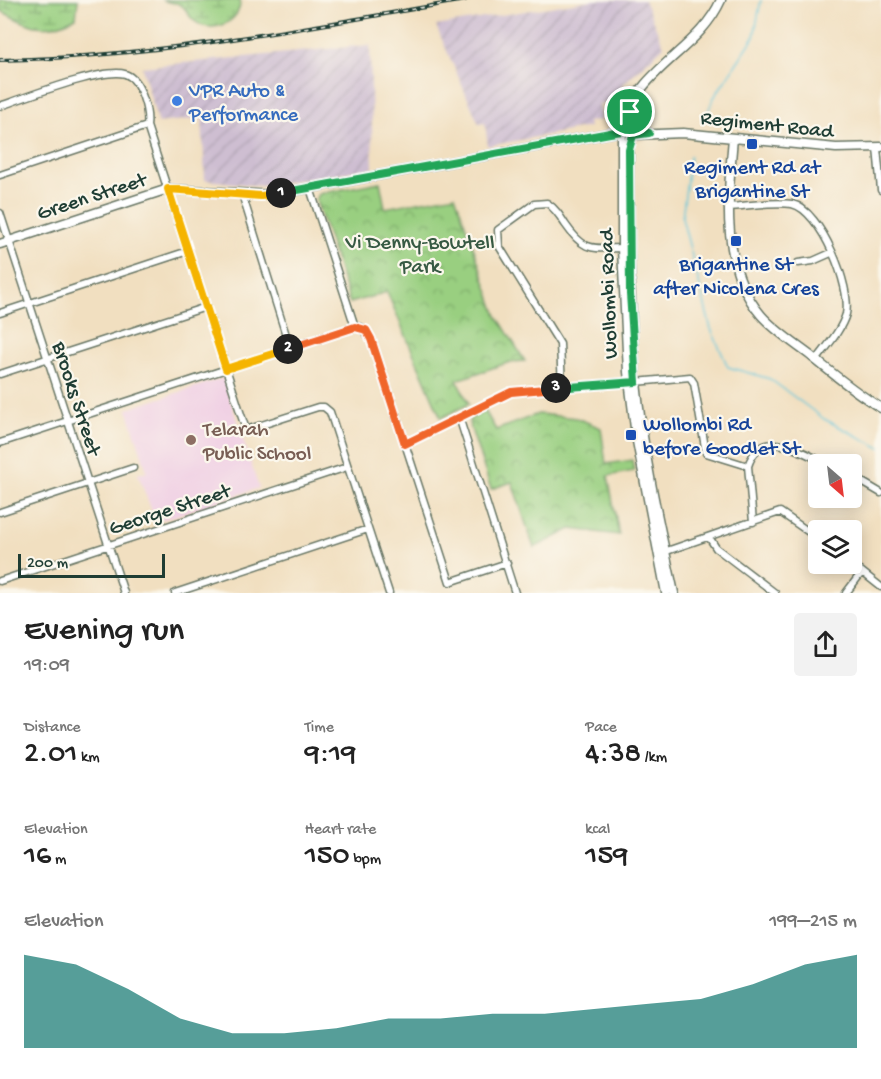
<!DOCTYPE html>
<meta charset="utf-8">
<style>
:root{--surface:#fff;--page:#f2f2f2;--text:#222;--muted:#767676;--accent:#0f766e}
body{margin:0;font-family:"Gochi Hand",sans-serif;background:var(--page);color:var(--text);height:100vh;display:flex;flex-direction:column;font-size:22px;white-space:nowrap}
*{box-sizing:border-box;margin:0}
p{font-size:20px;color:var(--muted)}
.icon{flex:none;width:33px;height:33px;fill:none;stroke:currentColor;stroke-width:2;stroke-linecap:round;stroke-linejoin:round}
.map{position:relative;height:593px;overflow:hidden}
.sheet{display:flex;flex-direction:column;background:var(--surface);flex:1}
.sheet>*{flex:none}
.needle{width:39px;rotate:152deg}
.fabs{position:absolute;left:808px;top:454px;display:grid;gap:12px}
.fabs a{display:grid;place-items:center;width:54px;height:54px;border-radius:6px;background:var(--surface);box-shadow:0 3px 15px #0003;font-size:30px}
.scale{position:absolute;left:18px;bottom:15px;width:147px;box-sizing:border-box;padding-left:6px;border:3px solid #1f3d34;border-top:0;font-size:16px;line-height:21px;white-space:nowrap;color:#1f3d34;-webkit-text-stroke:4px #fbf7ec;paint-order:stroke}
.pin{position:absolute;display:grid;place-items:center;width:51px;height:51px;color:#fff;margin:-26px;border:3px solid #fff;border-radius:50%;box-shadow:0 2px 6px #0007}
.km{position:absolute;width:30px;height:30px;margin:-15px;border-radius:50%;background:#222;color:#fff;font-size:16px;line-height:30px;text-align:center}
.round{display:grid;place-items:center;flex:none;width:63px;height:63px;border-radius:6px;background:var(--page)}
.headline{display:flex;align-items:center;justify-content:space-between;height:102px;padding:0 24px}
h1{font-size:33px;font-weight:600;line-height:45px}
.figures{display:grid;grid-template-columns:repeat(3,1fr);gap:9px;height:102px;padding:6px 24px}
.figures div{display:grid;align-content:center}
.figures b{font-size:30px;font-weight:600}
.figures small{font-size:16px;font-weight:400}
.figures p{font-size:16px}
.chart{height:168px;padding:12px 24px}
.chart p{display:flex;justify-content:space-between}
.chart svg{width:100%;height:108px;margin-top:6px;fill:var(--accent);opacity:.7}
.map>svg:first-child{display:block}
.built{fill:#f0d0e4}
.industrial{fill:url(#industrial-furrows)}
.wetland{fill:url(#wetland-marsh);stroke:#5c865a;stroke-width:1.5}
.park{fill:url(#park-crowns);stroke:#5c865a;stroke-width:1.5}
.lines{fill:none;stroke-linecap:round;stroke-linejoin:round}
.stream{stroke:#5ec5da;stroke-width:1.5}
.street-casing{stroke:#687665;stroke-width:9}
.secondary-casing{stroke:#687665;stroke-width:11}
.street{stroke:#fff;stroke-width:6}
.secondary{stroke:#fff;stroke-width:8}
.rail-casing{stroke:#1f3d34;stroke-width:4}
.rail{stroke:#fbf7ec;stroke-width:1.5;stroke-dasharray:4.5;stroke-linecap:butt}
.split-1-casing{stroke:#fff;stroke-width:12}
.split-2-casing{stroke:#fff;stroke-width:12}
.split-3-casing{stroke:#fff;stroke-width:12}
.split-4-casing{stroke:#fff;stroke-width:12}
.split-1{stroke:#22a559;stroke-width:8}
.split-2{stroke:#f5b400;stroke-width:8}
.split-3{stroke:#f0652b;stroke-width:8}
.split-4{stroke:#22a559;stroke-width:8}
.shop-dot{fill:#3f7fe0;stroke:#fbf7ec;stroke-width:2}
.transit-dot{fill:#1a4fb4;stroke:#fbf7ec;stroke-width:2}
.education-dot{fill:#8d6e63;stroke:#fbf7ec;stroke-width:2}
.labels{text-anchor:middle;stroke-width:4.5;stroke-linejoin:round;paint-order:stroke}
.shop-label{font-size:21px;fill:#366cbe;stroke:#fbf7ec;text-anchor:start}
.street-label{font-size:21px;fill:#1f3d34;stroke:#fbf7ec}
.transit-label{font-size:21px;fill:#164399;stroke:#fbf7ec}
.park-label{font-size:21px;fill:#375a43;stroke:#fbf7ec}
.education-label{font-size:21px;fill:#785e54;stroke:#fbf7ec;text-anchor:start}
</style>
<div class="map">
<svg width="881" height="593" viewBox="0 0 881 593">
<defs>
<pattern id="industrial-furrows" width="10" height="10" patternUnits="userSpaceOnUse" patternTransform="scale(1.5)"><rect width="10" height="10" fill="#cebed1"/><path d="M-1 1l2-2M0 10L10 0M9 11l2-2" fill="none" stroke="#b0a4b4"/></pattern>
<pattern id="wetland-marsh" width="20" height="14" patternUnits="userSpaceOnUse" patternTransform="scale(1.5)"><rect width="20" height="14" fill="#99cf80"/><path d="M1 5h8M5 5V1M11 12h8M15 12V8" fill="none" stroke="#7ca96a"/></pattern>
<pattern id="park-crowns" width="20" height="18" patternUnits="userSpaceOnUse" patternTransform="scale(1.5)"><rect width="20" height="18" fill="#99cf80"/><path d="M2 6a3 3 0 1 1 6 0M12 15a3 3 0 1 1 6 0" fill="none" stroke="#7ca96a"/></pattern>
</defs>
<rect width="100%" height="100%" fill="#fbf7ec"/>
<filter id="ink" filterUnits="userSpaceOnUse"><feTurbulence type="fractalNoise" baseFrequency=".0167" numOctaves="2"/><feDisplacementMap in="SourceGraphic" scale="12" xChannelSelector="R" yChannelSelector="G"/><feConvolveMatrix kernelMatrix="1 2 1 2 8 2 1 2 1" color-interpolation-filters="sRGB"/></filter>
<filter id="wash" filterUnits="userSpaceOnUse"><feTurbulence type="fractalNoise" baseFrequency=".008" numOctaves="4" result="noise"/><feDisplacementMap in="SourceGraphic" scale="24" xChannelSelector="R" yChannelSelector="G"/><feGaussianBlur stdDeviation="1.35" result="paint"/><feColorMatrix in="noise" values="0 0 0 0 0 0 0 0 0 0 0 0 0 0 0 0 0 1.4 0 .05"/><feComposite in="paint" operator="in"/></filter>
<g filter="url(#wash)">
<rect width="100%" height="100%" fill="#f1dfc0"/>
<path class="built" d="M 223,378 L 259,488 L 156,522 L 138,474 L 147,471 L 127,409 Z"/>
<path class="industrial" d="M 592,0 L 644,0 L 664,46 L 622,85 L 618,100 L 599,104 L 601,120 L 588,122 L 589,127 L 488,146 L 485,123 L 479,124 L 436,26 Z
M 370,45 L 373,168 L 261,186 L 205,180 L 202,118 L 158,123 L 142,67 Z"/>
<path class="wetland" d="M 0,0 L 78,0 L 76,17 C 46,34 29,27 0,10 Z
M 163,0 L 240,0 C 242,21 213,35 196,22 C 189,18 187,9 181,5 C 174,1 169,4 163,0 Z"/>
<path class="park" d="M 380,182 L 385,208 L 455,195 L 497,316 L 525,361 L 510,362 L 457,380 L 469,404 L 441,418 L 387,292 L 350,303 L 316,200 L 319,194 Z
M 485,411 L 496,430 L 538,414 L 577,418 L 601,428 L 606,464 L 632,460 L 634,471 L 608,476 L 619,535 L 571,529 L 534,548 L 512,482 L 491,489 L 469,423 L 470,419 Z"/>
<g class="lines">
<path class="stream" d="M 705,120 L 713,99 L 754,37 L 761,0
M 690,156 L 682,218 L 711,329 L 728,367 L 770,379 L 824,419 L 881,448"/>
</g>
</g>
<g filter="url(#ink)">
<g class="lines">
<g class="street-casing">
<path id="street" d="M 0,106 C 24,98 103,67 125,74 C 141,79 149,112 147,126 L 246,430 L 318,407 L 324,407 L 330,412 L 389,593
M 877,148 L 881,190
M 0,175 L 147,126
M 310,188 L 355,327
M 242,194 L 290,348
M 728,207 C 748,206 772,201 792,204 C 821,210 852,288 846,314 C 841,331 826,347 816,361
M 0,213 L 124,593
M 798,263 L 813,261 L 831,253
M 0,313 L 188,251
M 0,374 L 206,307
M 636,382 L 690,377 L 694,383 L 706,453 L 748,466
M 562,387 L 560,344 L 499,246 L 498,230 L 534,204 L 547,203 C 555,208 560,216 565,224 C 585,253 592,248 625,248
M 459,417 L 515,593
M 0,443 L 355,327 L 361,327 L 371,339 L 450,582 L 507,563
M 405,444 L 511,392 L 629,382
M 852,476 L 881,493
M 0,512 L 133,468
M 753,522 L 748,466 C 762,424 803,453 829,465
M 709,537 L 716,548 L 775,593
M 661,553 L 780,512 L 819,539
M 852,564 L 881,587
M 0,581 L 347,467
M 175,593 L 368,529
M 846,593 L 862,572"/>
</g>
<g class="secondary-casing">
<path id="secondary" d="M 624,125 C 629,112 634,98 643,87 C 668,56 704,38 721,0
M 622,128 L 628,124 L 648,132
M 622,135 L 622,248 L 628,372 L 636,436 L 666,593
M 633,135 L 683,133 L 836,148 L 881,147
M 631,137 L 629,150 C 629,228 629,305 636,382 C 643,453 659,524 674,593
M 733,138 C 728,196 720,267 761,315 C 775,331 794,343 811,356 C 833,374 856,393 881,408
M 0,244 L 168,189 L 271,195 L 621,131"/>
</g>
<use href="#street" class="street"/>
<use href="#secondary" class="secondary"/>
<g class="rail-casing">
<path id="rail" d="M 0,60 C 157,57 311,27 465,0"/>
</g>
<use href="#rail" class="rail"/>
</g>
</g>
<g class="lines" filter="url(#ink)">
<g class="split-1-casing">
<path id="split-1" d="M 281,193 L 621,131 L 630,112"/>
</g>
<g class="split-2-casing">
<path id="split-2" d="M 281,193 L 261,196 L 168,189 L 226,369 L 288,349"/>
</g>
<g class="split-3-casing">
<path id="split-3" d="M 288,349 L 355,327 L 366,330 L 371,339 L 405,444 L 511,392 L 556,388"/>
</g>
<g class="split-4-casing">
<path id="split-4" d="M 556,388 L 636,382 L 630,294 L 629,150 L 633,135 L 649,133 L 633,127 L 630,112"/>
</g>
<use href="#split-1" class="split-1"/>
<use href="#split-2" class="split-2"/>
<use href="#split-3" class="split-3"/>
<use href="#split-4" class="split-4"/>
</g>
<circle class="shop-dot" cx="177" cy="101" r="6"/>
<g class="transit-dot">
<rect x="746" y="138" width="12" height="12" rx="3"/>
<rect x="730" y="235" width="12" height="12" rx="3"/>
<rect x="625" y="429" width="12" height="12" rx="3"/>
</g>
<circle class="education-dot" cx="191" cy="440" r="6"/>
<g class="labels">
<g class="shop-label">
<text x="189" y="96">VPR Auto &amp;<tspan x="189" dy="24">Performance</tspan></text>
</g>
<g class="street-label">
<text transform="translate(767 123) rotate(6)" y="7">Regiment Road</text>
<text transform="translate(91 195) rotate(-18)" y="7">Green Street</text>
<text transform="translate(607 294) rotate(-92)" y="7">Wollombi Road</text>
<text transform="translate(78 398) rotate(72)" y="7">Brooks Street</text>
<text transform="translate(169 508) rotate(-18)" y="7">George Street</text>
</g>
<g class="transit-label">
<text x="752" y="173">Regiment Rd at<tspan x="752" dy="24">Brigantine St</tspan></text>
<text x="736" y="270">Brigantine St<tspan x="736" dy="24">after Nicolena Cres</tspan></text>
<text x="643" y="430" text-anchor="start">Wollombi Rd<tspan x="643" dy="24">before Goodlet St</tspan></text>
</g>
<g class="park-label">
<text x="420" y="248">Vi Denny-Bowtell<tspan x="420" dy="24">Park</tspan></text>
</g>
<g class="education-label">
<text x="203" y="435">Telarah<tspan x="203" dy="24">Public School</tspan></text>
</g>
</g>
</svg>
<div class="fabs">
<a><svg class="needle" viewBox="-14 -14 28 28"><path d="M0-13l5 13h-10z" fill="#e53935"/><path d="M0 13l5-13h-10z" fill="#767676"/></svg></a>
<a><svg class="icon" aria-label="layers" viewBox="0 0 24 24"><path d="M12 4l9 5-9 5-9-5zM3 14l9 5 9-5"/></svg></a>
</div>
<div class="scale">200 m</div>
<div class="pin" style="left:630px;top:112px;background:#1e9e55"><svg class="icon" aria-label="arrive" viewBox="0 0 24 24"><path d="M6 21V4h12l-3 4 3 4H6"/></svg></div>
<b class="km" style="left:281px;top:193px">1</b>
<b class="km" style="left:288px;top:349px">2</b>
<b class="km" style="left:556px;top:388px">3</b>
</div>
<section class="sheet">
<div class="headline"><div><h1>Evening run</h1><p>19:09</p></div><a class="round"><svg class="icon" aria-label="share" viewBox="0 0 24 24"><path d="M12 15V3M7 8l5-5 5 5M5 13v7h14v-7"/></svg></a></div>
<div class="figures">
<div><p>Distance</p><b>2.01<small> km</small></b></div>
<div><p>Time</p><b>9:19</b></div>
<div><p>Pace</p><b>4:38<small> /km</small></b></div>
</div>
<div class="figures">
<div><p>Elevation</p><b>16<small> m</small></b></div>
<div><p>Heart rate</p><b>150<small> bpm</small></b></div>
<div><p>kcal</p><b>159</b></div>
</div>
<div class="chart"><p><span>Elevation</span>199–215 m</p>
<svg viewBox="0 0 160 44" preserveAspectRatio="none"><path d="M0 44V6L10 10L20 20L30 32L40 38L50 38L60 36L70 32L80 32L90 30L100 30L110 28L120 26L130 24L140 18L150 10L160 6V44z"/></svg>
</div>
</section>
